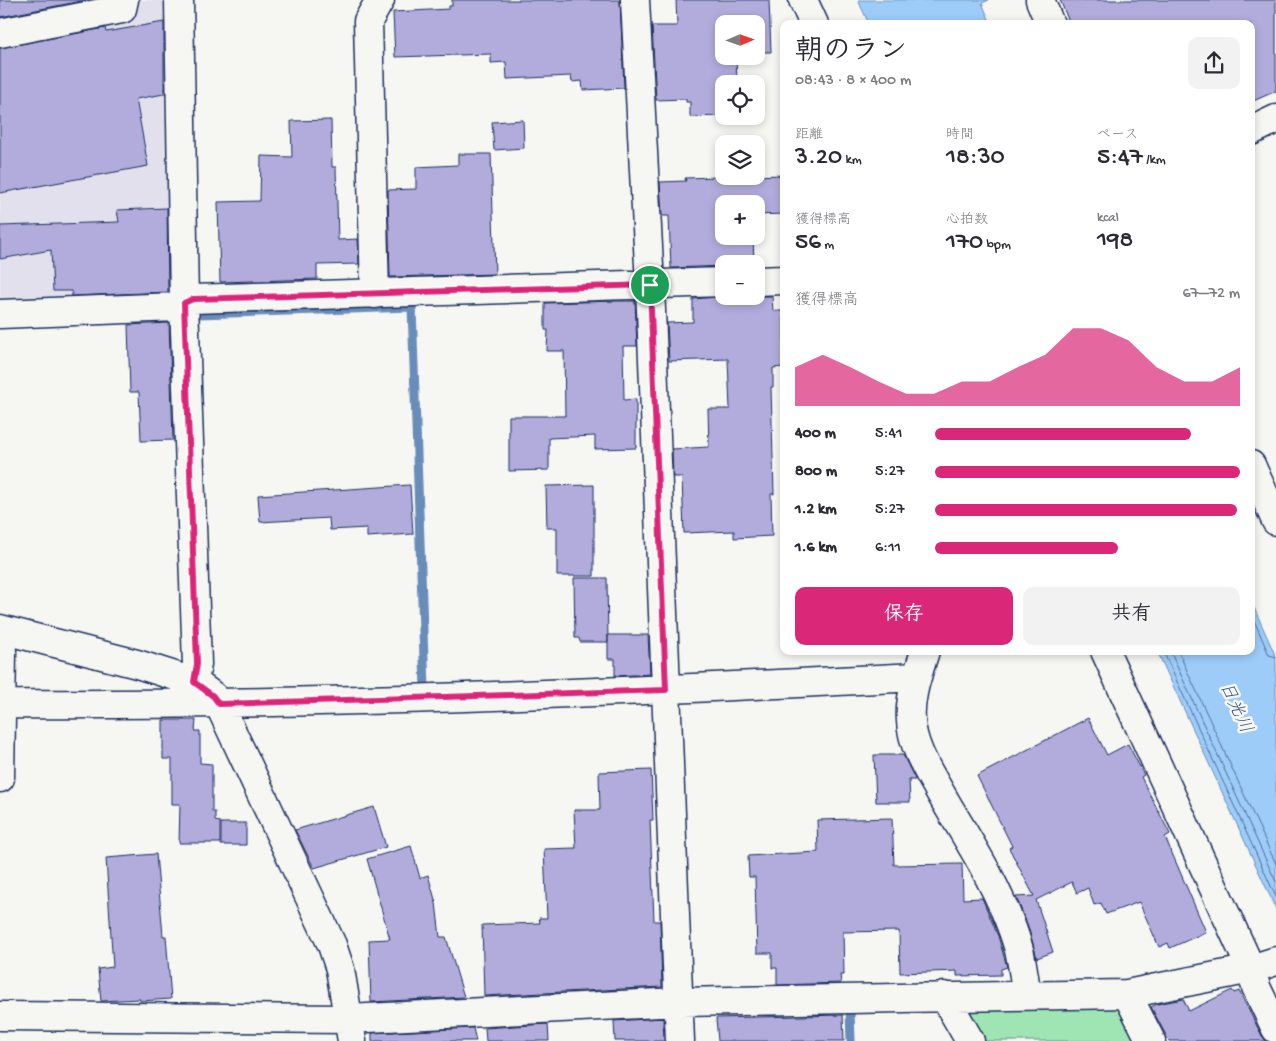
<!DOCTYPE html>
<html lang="ja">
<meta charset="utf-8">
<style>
:root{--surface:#fff;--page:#f2f2f3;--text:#2b2b33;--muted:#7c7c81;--accent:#db2777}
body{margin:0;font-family:"Gochi Hand","Klee One",sans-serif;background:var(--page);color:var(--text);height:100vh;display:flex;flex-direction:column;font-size:19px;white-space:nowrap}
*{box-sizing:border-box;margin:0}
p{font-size:16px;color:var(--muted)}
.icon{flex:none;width:28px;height:28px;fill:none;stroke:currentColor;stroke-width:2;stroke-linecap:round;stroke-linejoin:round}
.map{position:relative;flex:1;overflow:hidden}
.drawer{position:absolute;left:780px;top:20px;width:475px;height:635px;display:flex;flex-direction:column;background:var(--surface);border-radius:10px;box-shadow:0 2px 8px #0003}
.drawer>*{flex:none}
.needle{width:32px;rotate:88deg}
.controls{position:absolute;left:715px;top:15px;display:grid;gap:10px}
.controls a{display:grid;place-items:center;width:50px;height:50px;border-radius:10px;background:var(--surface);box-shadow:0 2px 8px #0003;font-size:25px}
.pin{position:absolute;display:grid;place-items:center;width:42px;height:42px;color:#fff;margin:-21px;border:2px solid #fff;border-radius:50%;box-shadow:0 1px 5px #0007}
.round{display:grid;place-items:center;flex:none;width:52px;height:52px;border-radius:10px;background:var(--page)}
.overview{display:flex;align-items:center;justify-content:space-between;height:85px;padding:0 15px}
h1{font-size:28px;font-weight:600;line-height:38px}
.stats{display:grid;grid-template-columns:repeat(3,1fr);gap:8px;height:85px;padding:5px 15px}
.stats div{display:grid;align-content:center}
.stats b{font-size:25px;font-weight:600}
.stats small{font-size:14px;font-weight:400}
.stats p{font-size:14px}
.chart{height:140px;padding:10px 15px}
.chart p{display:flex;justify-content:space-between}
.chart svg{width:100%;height:90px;margin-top:5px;fill:var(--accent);opacity:.7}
.primary-button{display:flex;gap:10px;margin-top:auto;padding:10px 15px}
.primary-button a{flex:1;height:58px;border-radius:10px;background:var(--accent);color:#fff;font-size:20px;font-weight:600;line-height:58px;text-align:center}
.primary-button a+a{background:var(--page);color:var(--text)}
ul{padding:0 15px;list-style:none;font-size:16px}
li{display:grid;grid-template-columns:80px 60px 1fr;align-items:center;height:38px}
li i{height:12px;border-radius:6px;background:var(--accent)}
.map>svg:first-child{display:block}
.built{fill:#e2e0ec}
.green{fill:#9fe5b3;stroke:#5d8a88}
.water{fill:#9dccf8;stroke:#698dba}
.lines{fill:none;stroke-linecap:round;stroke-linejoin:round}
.shore{stroke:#4f6e9c;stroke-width:1}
.stream{stroke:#698dba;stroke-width:9}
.building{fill:#b2acdd;stroke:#1b2f5e}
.minor-casing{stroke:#1b2f5e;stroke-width:31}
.minor{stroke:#f6f6f2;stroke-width:28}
.route-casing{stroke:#fff;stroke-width:10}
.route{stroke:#db2777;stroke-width:6}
.labels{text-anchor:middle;stroke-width:5;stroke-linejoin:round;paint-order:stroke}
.water-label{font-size:18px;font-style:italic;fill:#3c5684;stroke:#f6f6f2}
</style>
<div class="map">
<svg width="1276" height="1041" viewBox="0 0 1276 1041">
<rect width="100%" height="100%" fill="#f6f6f2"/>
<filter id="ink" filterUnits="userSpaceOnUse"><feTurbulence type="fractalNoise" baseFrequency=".02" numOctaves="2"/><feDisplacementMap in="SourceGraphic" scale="10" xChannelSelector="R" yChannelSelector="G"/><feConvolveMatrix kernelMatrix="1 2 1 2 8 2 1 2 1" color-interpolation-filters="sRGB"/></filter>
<g filter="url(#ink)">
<path class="built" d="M 0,0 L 166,0 L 173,297 L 0,304 Z"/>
<path class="green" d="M 1122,1001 L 1143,1041 L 977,1041 L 955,1003 Z"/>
<path class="water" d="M 858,0 L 989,0 L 982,3 L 991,24 L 869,24 Z
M 1251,601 L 1276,657 L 1276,909 L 1157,651 L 1251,651 Z"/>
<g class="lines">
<path class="shore" d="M 1251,613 L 1269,655 L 1276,657
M 1163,651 L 1276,897
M 1170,651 L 1276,882
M 1178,651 L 1276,864"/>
<path class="stream" d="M 197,314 L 412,307 L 425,689
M 850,1011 L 851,1041"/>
</g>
<path class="building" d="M 0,0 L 87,0 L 0,17 Z
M 452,0 L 620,0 L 624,88 L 583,90 L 582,81 L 572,82 L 571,76 L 507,79 L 506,62 L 491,63 L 491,54 L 395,57 L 393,12 L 449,9 L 449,6 L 452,6 Z
M 676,0 L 769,0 L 771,52 L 761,52 L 762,55 L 756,55 L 756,24 L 724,24 L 724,56 L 736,56 L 737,84 L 724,84 L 724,116 L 690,117 L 690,102 L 686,102 L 686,99 L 656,100 L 652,26 L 677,26 Z
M 1060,0 L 1276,0 L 1276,91 L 1251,102 L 1251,24 L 1070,24 Z
M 164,22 L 164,94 L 136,99 L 148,166 L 0,193 L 0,48 L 105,28 L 106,32 Z
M 331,120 L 332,167 L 336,167 L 338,240 L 358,239 L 359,264 L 317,265 L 317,279 L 220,282 L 218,202 L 260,201 L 261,156 L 292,157 L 291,121 Z
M 523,120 L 524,148 L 494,150 L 492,122 Z
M 458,154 L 491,154 L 495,274 L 390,277 L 388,190 L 416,189 L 416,167 L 458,165 Z
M 784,175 L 784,214 L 756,215 L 756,204 L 724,204 L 724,236 L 753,236 L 754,264 L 724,264 L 724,266 L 671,268 L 669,216 L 662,216 L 660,182 L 686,181 L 685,178 Z
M 167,208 L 168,292 L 72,296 L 72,291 L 53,291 L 51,250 L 0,259 L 0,226 L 119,222 L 117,210 Z
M 729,296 L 772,296 L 773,311 L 784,311 L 784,367 L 773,368 L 773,387 L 771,387 L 774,494 L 771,494 L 772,536 L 734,538 L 734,531 L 684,533 L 682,477 L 673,477 L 672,449 L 709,447 L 708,409 L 730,409 L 728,359 L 669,361 L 667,323 L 693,322 L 693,299 Z
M 617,301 L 635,301 L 637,346 L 623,346 L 624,400 L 636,399 L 636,448 L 595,449 L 595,436 L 549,438 L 549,470 L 509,471 L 509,416 L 565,416 L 564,351 L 547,351 L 548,330 L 545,330 L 545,303 Z
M 169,323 L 173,440 L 141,441 L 139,392 L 130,392 L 128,325 Z
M 410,485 L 413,534 L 367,537 L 367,528 L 330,530 L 329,518 L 260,522 L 258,495 Z
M 594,485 L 594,576 L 557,576 L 557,528 L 547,528 L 546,486 Z
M 574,578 L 607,578 L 608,642 L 580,642 L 579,638 L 575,638 Z
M 608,635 L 648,635 L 650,674 L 615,676 L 615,659 L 608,659 Z
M 1088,718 L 1107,755 L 1128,744 L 1144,775 L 1141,777 L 1170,834 L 1165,837 L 1206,932 L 1170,948 L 1168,943 L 1159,947 L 1139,902 L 1106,914 L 1101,903 L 1094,905 L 1088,888 L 1077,893 L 1072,882 L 1036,900 L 1053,952 L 1037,958 L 1028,926 L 1016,897 L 1034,896 L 1009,848 L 1012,846 L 977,776 Z
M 163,720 L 196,720 L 195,731 L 200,731 L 200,763 L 212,764 L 212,812 L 215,812 L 215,821 L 220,822 L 220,843 L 179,843 L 180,804 L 172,804 L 172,759 L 163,759 Z
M 874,755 L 903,755 L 915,779 L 915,780 L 909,780 L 910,802 L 876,802 Z
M 651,770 L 653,820 L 650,820 L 654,921 L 660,921 L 662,987 L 484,996 L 482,925 L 540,923 L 539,918 L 547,918 L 544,849 L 576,848 L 574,810 L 600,810 L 599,772 Z
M 374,807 L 386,847 L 314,868 L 295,830 Z
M 892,818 L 894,865 L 962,864 L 963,899 L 982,898 L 998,936 L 1007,967 L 1001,969 L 1001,975 L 957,976 L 957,971 L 900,973 L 899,931 L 843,932 L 844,975 L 840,975 L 841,983 L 777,985 L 777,968 L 772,968 L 772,953 L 757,953 L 755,877 L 749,877 L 748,856 L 818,852 L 817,820 Z
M 221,823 L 246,823 L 246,845 L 221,845 Z
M 411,846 L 420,878 L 428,875 L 436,903 L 440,937 L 446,937 L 464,997 L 371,1002 L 369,940 L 390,939 L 367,859 Z
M 156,854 L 163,936 L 166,936 L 171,999 L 140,1001 L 140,999 L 101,1001 L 98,969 L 113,967 L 106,858 Z
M 1232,990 L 1234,993 L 1239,991 L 1262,1036 L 1266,1041 L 1169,1041 L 1151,1007 L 1157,1004 L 1183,999 L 1189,1011 Z
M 843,1015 L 844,1041 L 718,1041 L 716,1018 Z
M 663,1018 L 664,1041 L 615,1041 L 614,1021 Z
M 548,1024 L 549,1041 L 486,1041 L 485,1028 Z
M 473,1028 L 476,1041 L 372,1041 L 372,1033 Z"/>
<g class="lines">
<g class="minor-casing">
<path id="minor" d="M 179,0 L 184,303 L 197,664 L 194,682
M 635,0 L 650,285 L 680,1041
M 803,0 L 814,24
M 1040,0 L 1050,24
M 0,33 L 122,9 L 124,0
M 1251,131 L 1276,119
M 756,281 L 784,280
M 375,294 L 368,21 L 380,0
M 0,314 L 177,307 L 193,299 L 724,282
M 1251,465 L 1276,521
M 0,629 L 137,664 L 194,682 L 213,696 L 219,704 L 332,945 L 340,969 L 352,1041
M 0,629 L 2,652 L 0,778
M 925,651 C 918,674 909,697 911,721 C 912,743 925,766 936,785 C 952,814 971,843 987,873 C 1000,898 1012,924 1019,950 C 1023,965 1024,980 1027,995
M 1105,651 L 1251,969 L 1256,987 L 1276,1029
M 0,704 C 306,706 611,693 916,677
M 1127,994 L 1151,1041
M 944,996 L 970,1041
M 0,1016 L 348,1019 L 679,1002 L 1127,994 L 1251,969 L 1276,961"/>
</g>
<use href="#minor" class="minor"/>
</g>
</g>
<g class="lines" filter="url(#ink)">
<g class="route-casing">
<path id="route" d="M 650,285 L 666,690 L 219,704 L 213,696 L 194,682 L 197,664 L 184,303 L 193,299 Z"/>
</g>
<use href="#route" class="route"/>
</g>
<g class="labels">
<g class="water-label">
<text transform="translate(1237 707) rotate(65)" y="6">日光川</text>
</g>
</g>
</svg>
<div class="controls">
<a><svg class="needle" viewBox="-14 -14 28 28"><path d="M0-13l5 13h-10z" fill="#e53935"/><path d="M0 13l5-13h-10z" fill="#7c7c81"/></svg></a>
<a><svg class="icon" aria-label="locate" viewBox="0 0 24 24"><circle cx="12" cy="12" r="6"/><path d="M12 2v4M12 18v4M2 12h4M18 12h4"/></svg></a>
<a><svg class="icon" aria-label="layers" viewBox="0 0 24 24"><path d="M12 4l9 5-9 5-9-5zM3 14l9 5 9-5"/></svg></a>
<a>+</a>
<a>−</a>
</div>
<div class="pin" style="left:650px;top:285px;background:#1e9e55"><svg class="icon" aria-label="arrive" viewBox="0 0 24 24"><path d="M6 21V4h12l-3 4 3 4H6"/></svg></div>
<section class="drawer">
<div class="overview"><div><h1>朝のラン</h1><p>08:43 · 8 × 400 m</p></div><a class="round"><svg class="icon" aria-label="share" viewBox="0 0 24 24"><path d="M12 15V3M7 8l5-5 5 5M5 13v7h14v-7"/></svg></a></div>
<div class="stats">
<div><p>距離</p><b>3.20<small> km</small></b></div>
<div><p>時間</p><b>18:30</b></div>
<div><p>ペース</p><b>5:47<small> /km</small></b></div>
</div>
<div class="stats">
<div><p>獲得標高</p><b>56<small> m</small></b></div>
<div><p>心拍数</p><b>170<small> bpm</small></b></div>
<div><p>kcal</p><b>198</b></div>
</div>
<div class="chart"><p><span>獲得標高</span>67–72 m</p>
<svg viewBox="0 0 160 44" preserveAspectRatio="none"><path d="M0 44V25L10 19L20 25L30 32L40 38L50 38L60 32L70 32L80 25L90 19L100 6L110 6L120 12L130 25L140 32L150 32L160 25V44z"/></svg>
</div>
<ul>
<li><b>400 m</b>5:41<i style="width:84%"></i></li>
<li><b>800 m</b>5:27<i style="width:100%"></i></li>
<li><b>1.2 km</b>5:27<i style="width:99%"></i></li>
<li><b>1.6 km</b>6:11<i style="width:60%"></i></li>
</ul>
<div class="primary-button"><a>保存</a><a>共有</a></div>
</section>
</div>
